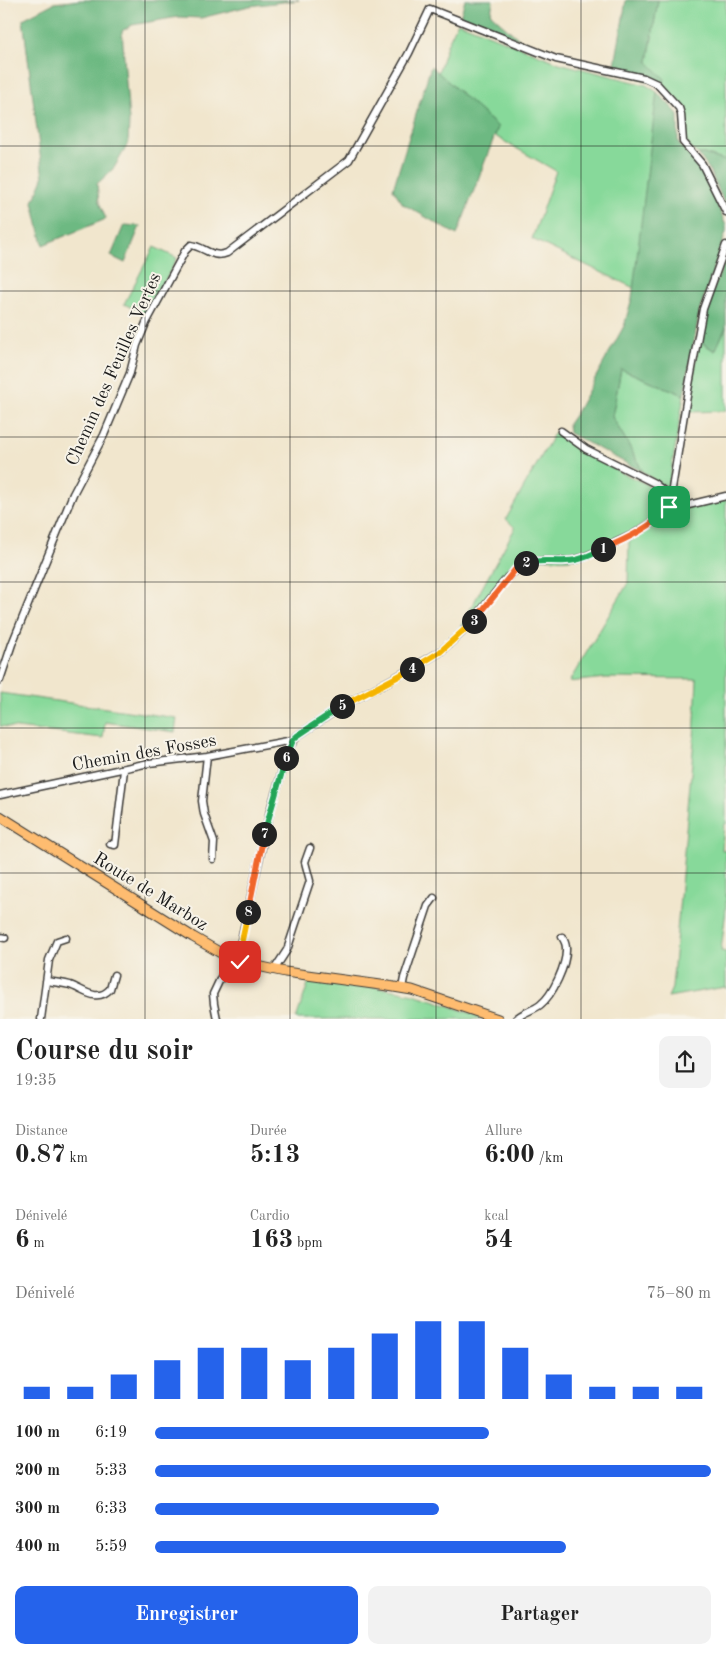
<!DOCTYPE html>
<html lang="fr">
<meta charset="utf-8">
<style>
:root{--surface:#fff;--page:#f2f2f2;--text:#222;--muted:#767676;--accent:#2563eb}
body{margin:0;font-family:"Old Standard TT",serif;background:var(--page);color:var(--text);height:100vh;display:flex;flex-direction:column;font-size:19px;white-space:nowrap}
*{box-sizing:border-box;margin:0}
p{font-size:16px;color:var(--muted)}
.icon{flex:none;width:28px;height:28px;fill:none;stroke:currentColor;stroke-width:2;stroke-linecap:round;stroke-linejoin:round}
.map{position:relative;height:1019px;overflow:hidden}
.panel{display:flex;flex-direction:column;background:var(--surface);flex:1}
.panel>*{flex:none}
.pin{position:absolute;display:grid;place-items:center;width:42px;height:42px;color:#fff;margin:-21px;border-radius:10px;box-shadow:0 2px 8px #0006}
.km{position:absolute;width:25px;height:25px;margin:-12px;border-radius:50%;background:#222;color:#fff;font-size:14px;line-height:25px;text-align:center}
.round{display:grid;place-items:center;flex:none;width:52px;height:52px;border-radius:10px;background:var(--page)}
.overview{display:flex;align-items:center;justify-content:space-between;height:85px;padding:0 15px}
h1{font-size:28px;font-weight:700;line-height:38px}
.stats{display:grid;grid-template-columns:repeat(3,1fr);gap:8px;height:85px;padding:5px 15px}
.stats div{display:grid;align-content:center}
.stats b{font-size:25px;font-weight:700}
.stats small{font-size:14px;font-weight:400}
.stats p{font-size:14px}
.chart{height:140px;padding:10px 15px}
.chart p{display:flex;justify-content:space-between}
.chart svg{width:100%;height:90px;margin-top:5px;stroke:var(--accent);stroke-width:6}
.action{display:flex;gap:10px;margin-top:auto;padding:10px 15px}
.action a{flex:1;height:58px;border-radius:10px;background:var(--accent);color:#fff;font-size:20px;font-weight:700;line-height:58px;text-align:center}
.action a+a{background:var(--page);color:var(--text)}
ul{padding:0 15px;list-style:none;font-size:16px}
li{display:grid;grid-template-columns:80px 60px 1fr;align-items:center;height:38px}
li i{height:12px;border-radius:6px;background:var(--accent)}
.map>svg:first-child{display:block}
.green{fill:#87d99a;stroke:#527a5b}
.forest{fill:#6db982;stroke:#446a4f}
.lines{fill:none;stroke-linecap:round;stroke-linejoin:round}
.minor-casing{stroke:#3c3a37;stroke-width:9}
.major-casing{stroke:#3c3a37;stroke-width:11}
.minor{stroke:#fff;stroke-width:6}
.major{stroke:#febc70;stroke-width:9}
.split-1-casing{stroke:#fff;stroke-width:10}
.split-2-casing{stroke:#fff;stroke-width:10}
.split-3-casing{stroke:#fff;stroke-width:10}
.split-4-casing{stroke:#fff;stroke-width:10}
.split-5-casing{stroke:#fff;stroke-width:10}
.split-6-casing{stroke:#fff;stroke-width:10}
.split-7-casing{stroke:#fff;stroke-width:10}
.split-8-casing{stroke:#fff;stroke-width:10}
.split-9-casing{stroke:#fff;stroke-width:10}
.split-1{stroke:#f0652b;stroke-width:6}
.split-2{stroke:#22a559;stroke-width:6}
.split-3{stroke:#f0652b;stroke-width:6}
.split-4{stroke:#f5b400;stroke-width:6}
.split-5{stroke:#f5b400;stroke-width:6}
.split-6{stroke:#22a559;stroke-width:6}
.split-7{stroke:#22a559;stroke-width:6}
.split-8{stroke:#f0652b;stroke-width:6}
.split-9{stroke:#f5b400;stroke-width:6}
.grid{fill:none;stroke:#1c1c1c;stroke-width:1;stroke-opacity:0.55}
.labels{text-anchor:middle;stroke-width:4;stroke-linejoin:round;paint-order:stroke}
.street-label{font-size:18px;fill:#1c1c1c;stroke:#f7f3e8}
</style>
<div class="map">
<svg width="726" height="1019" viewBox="0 0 726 1019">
<rect width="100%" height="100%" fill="#f7f3e8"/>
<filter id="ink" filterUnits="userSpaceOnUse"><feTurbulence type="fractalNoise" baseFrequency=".02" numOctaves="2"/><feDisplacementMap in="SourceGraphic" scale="10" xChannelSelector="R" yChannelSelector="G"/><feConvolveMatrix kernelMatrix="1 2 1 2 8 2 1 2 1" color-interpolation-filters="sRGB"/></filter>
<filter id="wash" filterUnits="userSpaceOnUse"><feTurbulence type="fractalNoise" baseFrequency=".0096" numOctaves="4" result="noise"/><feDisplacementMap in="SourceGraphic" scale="20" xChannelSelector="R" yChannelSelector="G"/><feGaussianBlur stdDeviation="1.12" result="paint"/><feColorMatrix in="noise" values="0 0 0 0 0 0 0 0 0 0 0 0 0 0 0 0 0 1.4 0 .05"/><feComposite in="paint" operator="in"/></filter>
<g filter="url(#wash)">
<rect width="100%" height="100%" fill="#f1e6cd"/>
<path class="green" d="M 658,0 L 726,0 L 726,161 L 704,154 L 698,154 L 690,148 L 684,137 L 682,108 L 677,100 L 662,85 L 648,62 Z
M 458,22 L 559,63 L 646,85 L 657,92 L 634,288 L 532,239 L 556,171 L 495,136 L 498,127 L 438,73 L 447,45 Z
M 154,247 L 177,258 L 147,315 L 124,304 Z
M 726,327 L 726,411 L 688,412 L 699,341 L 715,351 Z
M 621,369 L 684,395 L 668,490 L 643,472 L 627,442 L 612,417 Z
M 555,432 L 581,451 L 616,470 L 646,484 L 665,499 L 666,508 C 647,524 594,557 569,559 C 551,561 538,554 521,563 C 506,571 488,602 476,615 C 470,623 462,630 455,637 L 515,528 L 506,519 Z
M 726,498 L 726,824 L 724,825 L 722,850 L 726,850 L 726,909 L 721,951 L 726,952 L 726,989 L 725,987 L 668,997 L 672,988 L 694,739 L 697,679 L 605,678 L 569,682 L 628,583 L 629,542 L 671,512 L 713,500 Z
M 0,693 L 177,718 L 175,732 L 105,722 L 103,738 L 0,726 Z
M 309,981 C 344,983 379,986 413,994 C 438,1001 463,1011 487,1019 L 296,1019 Z"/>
<path class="forest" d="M 81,0 L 299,0 L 249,6 L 201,18 L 178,17 L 132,25 L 122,31 L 129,121 L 128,144 L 114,168 L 97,184 L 99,202 L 106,219 L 43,245 L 33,202 L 43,178 L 23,19 L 54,3 Z
M 465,0 L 493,0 L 491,14 L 520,40 L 460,17 Z
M 626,0 L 658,0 L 648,62 L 665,79 L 662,85 L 614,71 Z
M 431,66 L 498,127 L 457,235 L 403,204 L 393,189 Z
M 657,92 L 678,114 L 678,141 L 681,147 L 693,157 L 707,179 L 726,226 L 726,232 L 700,309 L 684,395 L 621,369 L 612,417 L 627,442 L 643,472 L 569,433 L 568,424 L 577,411 L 624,326 L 632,298 Z
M 698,154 L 704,154 L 726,161 L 726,207 L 709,169 Z
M 124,225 L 140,226 L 125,263 L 111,256 Z
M 724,263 L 726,272 L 726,327 L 715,351 L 700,341 L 706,307 Z"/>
</g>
<g filter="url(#ink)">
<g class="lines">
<g class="minor-casing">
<path id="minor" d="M 561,431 L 586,449 L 654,483 L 671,497
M 669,507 L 687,396 L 703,309 L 726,245
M 0,680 L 12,644 L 73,494 L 104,435 L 130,373 L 137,345 L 146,323 L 185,251 L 191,245 C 205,247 212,259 227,253 L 349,160 L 409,53 L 430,9 L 556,59 L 644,78 L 657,84 L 679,108 L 681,114 L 683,142 L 702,164 L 726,212
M 207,756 L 202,801 L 204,814 L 214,842 L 213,859
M 0,795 L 149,763 L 207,756 L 293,740
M 110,844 L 115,845 L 124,770
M 0,937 L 5,938
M 274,970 L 287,950 L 310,881 L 305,862 L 310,848
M 46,981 C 54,982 62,983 70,985 C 84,990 97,1003 110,989 L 114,975
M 402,988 L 404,978 L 428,906 L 434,898
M 41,1019 L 49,960 L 57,941 L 66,938
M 217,1019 L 214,1004 L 213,994 L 222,975 L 238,954 L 270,811 L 289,748 L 297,736 L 346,704 L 411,669 L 440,652 L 468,627 L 507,578 L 523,564 L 540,561 L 569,561 L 582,558 L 632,535 L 654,522 L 669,507 L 680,507 L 726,496
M 516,1019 C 523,1012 532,1011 540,1005 C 553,995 567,964 566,948 C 566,944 564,940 562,937"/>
</g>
<g class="major-casing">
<path id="major" d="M 0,816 L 193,937 L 226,956 L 240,962 L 285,972 L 388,986 L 412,990 L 498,1019"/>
</g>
<use href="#minor" class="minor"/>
<use href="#major" class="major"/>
</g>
</g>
<g class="lines" filter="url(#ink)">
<g class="split-1-casing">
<path id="split-1" d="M 603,549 C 624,540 655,526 669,507"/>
</g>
<g class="split-2-casing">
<path id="split-2" d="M 526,563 C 539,559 552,562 566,561 C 579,561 591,555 603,549"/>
</g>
<g class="split-3-casing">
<path id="split-3" d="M 474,621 L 515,570 L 526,563"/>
</g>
<g class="split-4-casing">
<path id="split-4" d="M 412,669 L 440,652 L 474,621"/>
</g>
<g class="split-5-casing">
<path id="split-5" d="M 342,706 L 412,669"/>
</g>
<g class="split-6-casing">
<path id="split-6" d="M 286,758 L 293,740 L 297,736 L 342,706"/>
</g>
<g class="split-7-casing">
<path id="split-7" d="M 264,834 L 286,758"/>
</g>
<g class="split-8-casing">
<path id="split-8" d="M 248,912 L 264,834"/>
</g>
<g class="split-9-casing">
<path id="split-9" d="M 240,962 L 235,960 L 241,945 L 248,912"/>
</g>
<use href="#split-1" class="split-1"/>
<use href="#split-2" class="split-2"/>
<use href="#split-3" class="split-3"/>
<use href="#split-4" class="split-4"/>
<use href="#split-5" class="split-5"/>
<use href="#split-6" class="split-6"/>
<use href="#split-7" class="split-7"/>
<use href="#split-8" class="split-8"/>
<use href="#split-9" class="split-9"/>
</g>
<path class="grid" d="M 145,0 L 145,1019M 290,0 L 290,1019M 436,0 L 436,1019M 581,0 L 581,1019M 0,146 L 726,146M 0,291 L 726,291M 0,437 L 726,437M 0,582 L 726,582M 0,728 L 726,728M 0,873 L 726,873"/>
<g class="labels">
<g class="street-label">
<text transform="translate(113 369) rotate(-66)" y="6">Chemin des Feuilles Vertes</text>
<text transform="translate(144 752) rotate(-10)" y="6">Chemin des Fosses</text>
<text transform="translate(151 891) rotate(32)" y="6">Route de Marboz</text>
</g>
</g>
</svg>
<div class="pin" style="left:669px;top:507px;background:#1e9e55"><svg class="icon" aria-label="arrive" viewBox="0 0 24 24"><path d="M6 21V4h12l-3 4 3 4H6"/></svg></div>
<div class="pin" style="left:240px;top:962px;background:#d93025"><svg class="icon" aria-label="check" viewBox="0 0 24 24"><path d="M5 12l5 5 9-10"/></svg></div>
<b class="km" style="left:603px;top:549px">1</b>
<b class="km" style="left:526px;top:563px">2</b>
<b class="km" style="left:474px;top:621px">3</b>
<b class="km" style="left:412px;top:669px">4</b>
<b class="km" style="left:342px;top:706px">5</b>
<b class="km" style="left:286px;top:758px">6</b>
<b class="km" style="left:264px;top:834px">7</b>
<b class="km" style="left:248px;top:912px">8</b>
</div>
<section class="panel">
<div class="overview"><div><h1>Course du soir</h1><p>19:35</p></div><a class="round"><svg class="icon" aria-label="share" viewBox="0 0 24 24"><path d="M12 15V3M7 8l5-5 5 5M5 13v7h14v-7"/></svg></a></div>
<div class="stats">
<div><p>Distance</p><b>0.87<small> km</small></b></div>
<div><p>Durée</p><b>5:13</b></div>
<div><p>Allure</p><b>6:00<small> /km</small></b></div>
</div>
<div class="stats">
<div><p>Dénivelé</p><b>6<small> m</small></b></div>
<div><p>Cardio</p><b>163<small> bpm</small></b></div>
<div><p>kcal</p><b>54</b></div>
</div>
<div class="chart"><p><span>Dénivelé</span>75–80 m</p>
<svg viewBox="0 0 160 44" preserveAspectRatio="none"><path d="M5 44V38M15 44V38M25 44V32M35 44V25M45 44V19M55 44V19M65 44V25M75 44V19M85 44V12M95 44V6M105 44V6M115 44V19M125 44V32M135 44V38M145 44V38M155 44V38"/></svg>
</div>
<ul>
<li><b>100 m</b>6:19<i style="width:60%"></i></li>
<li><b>200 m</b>5:33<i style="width:100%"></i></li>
<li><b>300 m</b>6:33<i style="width:51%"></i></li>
<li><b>400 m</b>5:59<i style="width:74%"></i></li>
</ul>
<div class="action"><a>Enregistrer</a><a>Partager</a></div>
</section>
